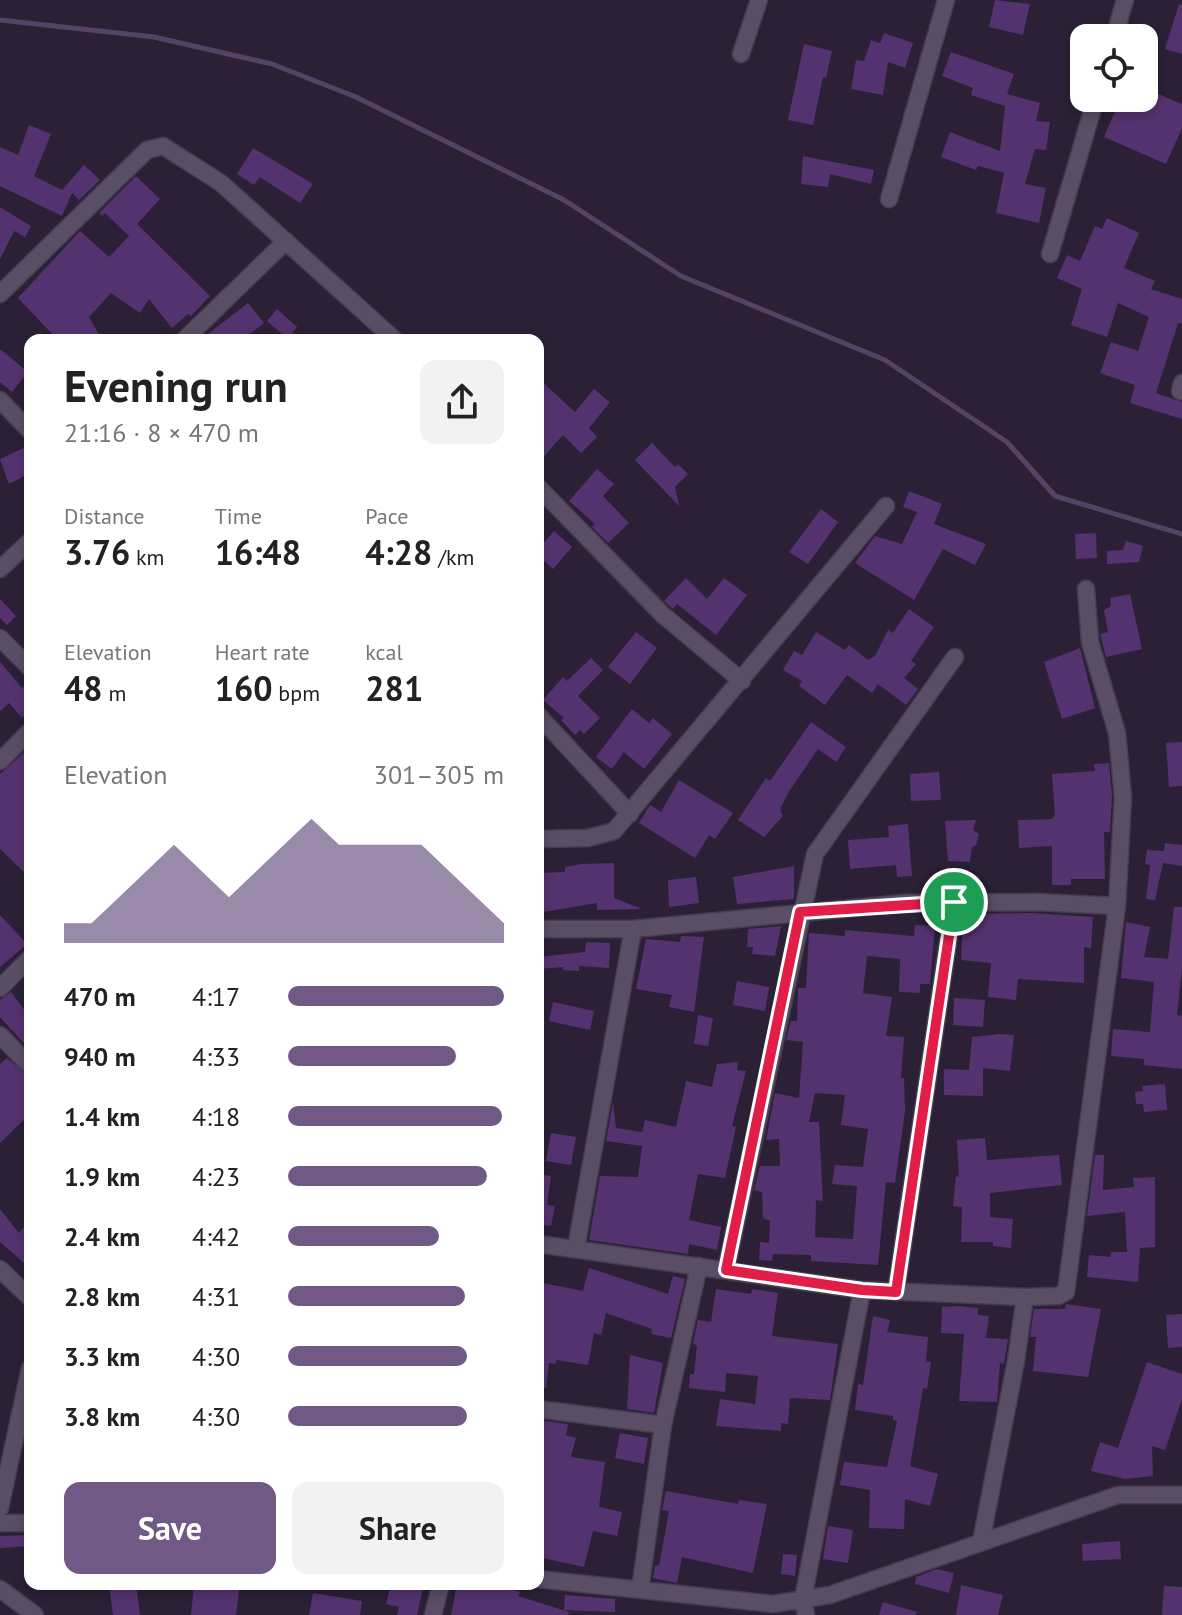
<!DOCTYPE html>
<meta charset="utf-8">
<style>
:root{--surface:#fff;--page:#f2f2f2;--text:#222;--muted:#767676;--accent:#705985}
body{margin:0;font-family:"PT Sans",sans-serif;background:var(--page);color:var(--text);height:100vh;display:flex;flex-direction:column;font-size:30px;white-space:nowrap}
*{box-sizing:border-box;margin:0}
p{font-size:26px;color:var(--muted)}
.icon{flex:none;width:44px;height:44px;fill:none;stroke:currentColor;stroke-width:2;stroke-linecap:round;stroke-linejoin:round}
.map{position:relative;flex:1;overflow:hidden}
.side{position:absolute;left:24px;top:334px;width:520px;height:1256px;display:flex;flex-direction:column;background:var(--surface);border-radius:16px;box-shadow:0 4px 12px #0003}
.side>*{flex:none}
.tools{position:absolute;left:1070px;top:24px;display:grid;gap:16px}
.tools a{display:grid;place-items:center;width:88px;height:88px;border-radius:16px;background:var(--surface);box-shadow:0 4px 12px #0003;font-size:40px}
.pin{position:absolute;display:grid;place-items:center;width:68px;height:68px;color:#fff;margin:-34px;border:4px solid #fff;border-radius:50%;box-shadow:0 2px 8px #0007}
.round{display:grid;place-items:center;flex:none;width:84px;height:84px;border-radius:16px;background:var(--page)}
.overview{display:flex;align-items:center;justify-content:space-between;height:136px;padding:0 40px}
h1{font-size:44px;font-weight:600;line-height:60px}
.metrics{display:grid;grid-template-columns:repeat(3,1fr);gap:12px;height:136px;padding:8px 40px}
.metrics div{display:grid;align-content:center}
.metrics b{font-size:34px;font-weight:600}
.metrics small{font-size:22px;font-weight:400}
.metrics p{font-size:22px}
.chart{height:224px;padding:16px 40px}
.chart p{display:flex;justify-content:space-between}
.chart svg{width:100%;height:144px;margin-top:8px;fill:var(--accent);opacity:.7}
.primary-button{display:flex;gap:16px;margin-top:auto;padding:16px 40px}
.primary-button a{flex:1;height:92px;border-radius:16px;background:var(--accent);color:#fff;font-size:32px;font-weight:600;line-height:92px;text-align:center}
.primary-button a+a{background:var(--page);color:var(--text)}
ul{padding:0 40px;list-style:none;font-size:26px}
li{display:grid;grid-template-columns:128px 96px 1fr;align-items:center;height:60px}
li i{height:20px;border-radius:10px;background:var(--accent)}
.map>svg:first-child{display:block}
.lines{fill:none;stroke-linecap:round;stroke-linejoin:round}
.stream{stroke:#564265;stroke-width:5}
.building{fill:#543270;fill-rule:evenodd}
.minor-casing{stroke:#453c4e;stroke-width:19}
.minor{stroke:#5a4e66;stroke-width:16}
.route-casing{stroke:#fff;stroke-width:16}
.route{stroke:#e11d48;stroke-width:10}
</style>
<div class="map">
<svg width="1182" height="1615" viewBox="0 0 1182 1615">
<rect width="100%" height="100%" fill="#2b2035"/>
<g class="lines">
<path class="stream" d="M 0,20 L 154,37 L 272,64 L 356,97 L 564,200 L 681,276 L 885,360 L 1007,442 L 1055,496 L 1182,534"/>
</g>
<path class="building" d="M 995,0 L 1030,4 L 1023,35 L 989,27 Z
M 1179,4 L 1182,5 L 1182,54 L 1165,49 Z
M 884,33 L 913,43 L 905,68 L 888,62 L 883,95 L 851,89 L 856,60 L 864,61 L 871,40 L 880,43 Z
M 804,44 L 832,51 L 826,78 L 823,77 L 813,125 L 788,120 Z
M 951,52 L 1014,74 L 1007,94 L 1040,103 L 1036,121 L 1050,122 L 1046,150 L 1035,149 L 1025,184 L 1046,188 L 1039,223 L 996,213 L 1004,173 L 978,166 L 976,170 L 941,157 L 950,132 L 1000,151 L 1005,106 L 971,95 L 973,88 L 942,76 Z
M 1144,88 L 1182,104 L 1182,128 L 1166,164 L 1104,137 L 1121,98 L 1144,98 Z
M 29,125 L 51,134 L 34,176 L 62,190 L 84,165 L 100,180 L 79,200 L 72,193 L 62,216 L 0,186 L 0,147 L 18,155 Z
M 253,148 L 313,184 L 300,203 L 260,177 L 254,185 L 237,174 Z
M 803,156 L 874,170 L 871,184 L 830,174 L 828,187 L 801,184 Z
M 136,176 L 160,199 L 137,224 L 210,296 L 191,316 L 188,314 L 172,328 L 149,299 L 140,313 L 111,293 L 89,317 L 102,340 L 58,340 L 18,298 L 80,231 L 109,257 L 129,236 L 105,213 L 102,216 L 99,213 Z
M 0,207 L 31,226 L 25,237 L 14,231 L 0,259 Z
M 1107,218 L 1139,233 L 1124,268 L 1155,281 L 1151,289 L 1182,299 L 1182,324 L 1178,323 L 1156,393 L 1182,402 L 1182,419 L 1130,403 L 1135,385 L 1100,373 L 1111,342 L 1138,351 L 1149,317 L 1118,303 L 1107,337 L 1071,325 L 1082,289 L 1057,278 L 1067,255 L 1080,261 L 1095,226 L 1102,229 Z
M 248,303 L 264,323 L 242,340 L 200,340 Z
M 277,309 L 297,327 L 288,339 L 267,321 Z
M 0,349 L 28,372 L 12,392 L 0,382 Z
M 538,378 L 575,412 L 594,389 L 610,402 L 589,428 L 597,437 L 581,453 L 563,435 L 538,463 Z
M 652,443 L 675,467 L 678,464 L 688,474 L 675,487 L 679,506 L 635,460 Z
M 30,445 L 30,473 L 9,484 L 0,459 Z
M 597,469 L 614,484 L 603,496 L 629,523 L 608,543 L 592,527 L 595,524 L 569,501 Z
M 909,491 L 942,504 L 934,524 L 986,544 L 975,565 L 943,549 L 914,600 L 855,563 L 875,536 L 902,544 L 917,512 L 903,507 Z
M 821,509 L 838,522 L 808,564 L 789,552 Z
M 554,531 L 572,547 L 553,569 L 538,556 L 538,549 Z
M 1096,533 L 1097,558 L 1076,559 L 1075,534 Z
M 1126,541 L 1143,546 L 1139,562 L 1107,564 L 1107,551 L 1123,550 Z
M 686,578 L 707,599 L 724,578 L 747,595 L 716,635 L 677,604 L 673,609 L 664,601 Z
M 1130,594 L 1142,649 L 1106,657 L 1100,634 L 1108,632 L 1104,610 L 1111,606 L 1110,598 Z
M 0,599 L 16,616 L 7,625 L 0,618 Z
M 909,609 L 934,627 L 911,661 L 916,664 L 904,678 L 918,689 L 906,705 L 878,684 L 872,693 L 847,675 L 825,705 L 799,686 L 802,681 L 783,670 L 794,651 L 802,655 L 816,632 L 845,650 L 849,645 L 868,660 L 875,656 L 888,630 L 893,633 Z
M 636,632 L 657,648 L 630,684 L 608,667 Z
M 1080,648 L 1095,708 L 1062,719 L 1044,662 Z
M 591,658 L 603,670 L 578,696 L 600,718 L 584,734 L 580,730 L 575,735 L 561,720 L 564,718 L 543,700 L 563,677 L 567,681 Z
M 0,662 L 22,688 L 30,681 L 30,710 L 22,718 L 9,703 L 0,711 Z
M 632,709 L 649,723 L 653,718 L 672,734 L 644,769 L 624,752 L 612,769 L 596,757 Z
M 811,722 L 846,747 L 836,762 L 818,749 L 788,793 L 780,810 L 783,816 L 764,837 L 738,820 L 766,778 L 770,781 Z
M 1182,742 L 1182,786 L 1169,787 L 1166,743 Z
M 30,747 L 30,878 L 0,849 L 0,774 Z
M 1109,763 L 1112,797 L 1110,832 L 1104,832 L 1105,879 L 1071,879 L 1071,885 L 1052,885 L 1052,846 L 1019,848 L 1018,820 L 1052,819 L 1055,815 L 1052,774 L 1095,771 L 1094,764 Z
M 939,772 L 941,800 L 911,801 L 910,774 Z
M 679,780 L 733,813 L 715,839 L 709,835 L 695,858 L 639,823 L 650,805 L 661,812 Z
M 976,820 L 973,830 L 979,834 L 976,845 L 972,847 L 970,862 L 948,861 L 945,821 Z
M 908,824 L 912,876 L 897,877 L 896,865 L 850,869 L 848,840 L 889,837 L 888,826 Z
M 1165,843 L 1182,845 L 1182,866 L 1163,863 L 1155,900 L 1146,899 L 1150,865 L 1145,864 L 1147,850 L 1164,851 Z
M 614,863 L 614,898 L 642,909 L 597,910 L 597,903 L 538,913 L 538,873 L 565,872 L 565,867 L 581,864 Z
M 794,866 L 794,899 L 737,904 L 733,877 Z
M 696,877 L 699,903 L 669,907 L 668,880 Z
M 1174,907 L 1182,907 L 1182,968 L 1177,1015 L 1182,1016 L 1182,1069 L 1144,1065 L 1144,1059 L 1111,1056 L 1113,1029 L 1150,1032 L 1154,982 L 1121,978 L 1126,922 L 1150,927 L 1144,957 L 1168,959 Z
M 1032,913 L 1093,917 L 1091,948 L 1084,947 L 1084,983 L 1018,979 L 1016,1000 L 988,997 L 991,963 L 961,960 L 963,914 Z
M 0,915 L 27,944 L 0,967 Z
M 915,925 L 935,926 L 930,984 L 920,984 L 920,993 L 899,992 L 900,959 L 867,956 L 863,993 L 892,997 L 886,1036 L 904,1037 L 901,1078 L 904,1078 L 905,1111 L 895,1183 L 886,1182 L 878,1265 L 811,1261 L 811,1255 L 773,1254 L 772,1261 L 759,1260 L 760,1242 L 769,1243 L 770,1221 L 763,1218 L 762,1192 L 754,1190 L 760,1166 L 780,1166 L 779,1139 L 766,1140 L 775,1093 L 799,1098 L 803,1042 L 786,1040 L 791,1021 L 797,1021 L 798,988 L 806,988 L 809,933 L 845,936 L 845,930 L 914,936 ZM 815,1093 L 845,1095 L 841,1125 L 868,1129 L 863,1167 L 835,1165 L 832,1184 L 857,1186 L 853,1239 L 815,1237 L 816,1200 L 823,1201 L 819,1122 L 809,1122 Z
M 781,926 L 775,956 L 752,954 L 753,947 L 747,947 L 748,929 Z
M 681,936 L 704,937 L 694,1012 L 669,1007 L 672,995 L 636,989 L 646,939 L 680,942 Z
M 586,942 L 610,943 L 609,968 L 579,966 L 579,971 L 563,970 L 563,967 L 538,969 L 538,957 L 585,952 Z
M 737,981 L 769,987 L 765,1011 L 733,1005 Z
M 11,992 L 30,1017 L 30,1050 L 0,1017 L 0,1000 Z
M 954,998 L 985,1000 L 983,1027 L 953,1025 Z
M 553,1002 L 594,1011 L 590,1030 L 549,1021 Z
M 698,1015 L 713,1018 L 708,1046 L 694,1044 Z
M 1000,1034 L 1014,1035 L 1010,1071 L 983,1068 L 983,1096 L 944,1095 L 944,1069 L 969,1070 L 972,1037 Z
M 7,1058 L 30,1077 L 30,1114 L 0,1143 L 0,1064 Z
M 738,1062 L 737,1070 L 746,1071 L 732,1126 L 736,1127 L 725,1178 L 698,1174 L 689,1220 L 721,1227 L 717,1250 L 689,1244 L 688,1254 L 589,1240 L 600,1176 L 638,1177 L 642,1146 L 606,1141 L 613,1103 L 616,1128 L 642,1132 L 645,1120 L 676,1127 L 686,1081 L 712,1087 L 717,1064 Z
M 1165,1084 L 1167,1110 L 1144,1112 L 1143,1104 L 1136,1104 L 1135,1092 L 1143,1091 L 1142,1086 Z
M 551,1133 L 576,1137 L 571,1165 L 546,1161 Z
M 985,1138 L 987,1160 L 1059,1155 L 1062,1185 L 990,1193 L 990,1217 L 1013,1219 L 1011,1248 L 993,1246 L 993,1242 L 961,1242 L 962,1207 L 953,1206 L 956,1176 L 959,1177 L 957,1140 Z
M 1095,1155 L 1104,1155 L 1103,1190 L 1134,1187 L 1133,1178 L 1155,1177 L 1155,1247 L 1140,1248 L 1138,1282 L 1087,1277 L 1089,1255 L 1110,1257 L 1111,1252 L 1127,1252 L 1125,1212 L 1087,1216 Z
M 538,1174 L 551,1176 L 547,1205 L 555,1206 L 551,1226 L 538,1224 Z
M 0,1209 L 19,1233 L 30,1220 L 30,1268 L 0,1242 Z
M 589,1268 L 668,1294 L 673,1276 L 685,1279 L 671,1338 L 651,1334 L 652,1329 L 606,1313 L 601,1335 L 594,1333 L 588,1365 L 556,1360 L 556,1364 L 549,1363 L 546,1388 L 538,1387 L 538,1282 L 583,1291 Z
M 716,1289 L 751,1294 L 752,1289 L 778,1293 L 772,1336 L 838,1344 L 830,1400 L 790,1398 L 788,1424 L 781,1423 L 781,1431 L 716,1426 L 720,1399 L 755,1404 L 758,1376 L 726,1373 L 725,1392 L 689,1388 L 690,1374 L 694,1374 L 697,1346 L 693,1343 L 698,1320 L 711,1322 Z
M 1066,1304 L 1101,1309 L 1088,1377 L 1033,1371 L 1036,1337 L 1030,1337 L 1034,1309 L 1065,1309 Z
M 958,1306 L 978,1308 L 978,1315 L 989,1316 L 986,1338 L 1008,1339 L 1004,1364 L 1000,1363 L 997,1402 L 959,1401 L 964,1334 L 941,1333 L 942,1307 Z
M 1182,1314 L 1182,1347 L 1168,1348 L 1166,1315 Z
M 873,1316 L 890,1320 L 887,1332 L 928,1337 L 926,1362 L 931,1362 L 927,1389 L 923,1388 L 910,1466 L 938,1474 L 930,1506 L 905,1499 L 904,1529 L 869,1528 L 870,1490 L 840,1485 L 844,1462 L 887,1467 L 897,1421 L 893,1420 L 893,1416 L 855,1410 L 858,1384 L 863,1385 Z
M 630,1355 L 663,1363 L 654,1413 L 627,1409 Z
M 1147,1362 L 1182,1374 L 1182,1399 L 1165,1450 L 1152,1446 L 1153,1476 L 1125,1479 L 1091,1471 L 1100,1442 L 1118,1448 Z
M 538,1420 L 568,1424 L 566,1435 L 576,1438 L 571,1457 L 605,1462 L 599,1507 L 622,1512 L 617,1536 L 593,1531 L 584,1567 L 538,1557 Z
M 620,1433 L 648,1438 L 644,1464 L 615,1458 Z
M 666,1491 L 738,1504 L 739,1500 L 767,1504 L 753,1573 L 682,1557 L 677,1583 L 653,1578 L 655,1565 L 659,1566 L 669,1511 L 662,1510 Z
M 828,1526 L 853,1530 L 848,1563 L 823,1559 Z
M 30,1535 L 30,1546 L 0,1548 L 0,1536 Z
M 1120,1541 L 1121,1559 L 1083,1561 L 1082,1544 Z
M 783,1554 L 797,1555 L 795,1576 L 781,1574 Z
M 937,1569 L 954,1573 L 949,1593 L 915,1584 L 916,1577 Z
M 109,1584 L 136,1584 L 140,1615 L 113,1615 Z
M 391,1584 L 424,1584 L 417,1615 L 397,1615 L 399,1607 L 386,1604 Z
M 457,1584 L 492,1589 L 496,1584 L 520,1592 L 518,1596 L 569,1612 L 568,1615 L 451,1615 Z
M 194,1585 L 239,1590 L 236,1615 L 191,1615 Z
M 961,1585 L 1003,1595 L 998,1615 L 956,1615 Z
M 1164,1586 L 1182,1587 L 1182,1615 L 1162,1615 Z
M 313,1593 L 362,1601 L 360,1615 L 309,1615 Z
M 565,1595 L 615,1599 L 615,1612 L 564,1610 Z
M 883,1602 L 917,1612 L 916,1615 L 879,1615 Z"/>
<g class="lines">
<g class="minor-casing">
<path id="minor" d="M 1114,38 L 1125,0
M 741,54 L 759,0
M 889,199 L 946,0
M 1050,254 L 1096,98
M 0,294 L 147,150 L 163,146 L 221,183 L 395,340
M 184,340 L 286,241
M 1180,391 L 1182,383
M 0,400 L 30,431
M 538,487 L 663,615 L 742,681
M 0,569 L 30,541
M 0,638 L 30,668
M 538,715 L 630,814
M 0,761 L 30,731
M 538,839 L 588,838 L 614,831 L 886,506
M 538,929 L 633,929 L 905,903 L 1036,902 L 1117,906
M 0,988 L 30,958
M 0,1035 L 30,1066
M 538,1244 L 862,1290 L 1025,1297 L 1058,1296 L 1066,1292 L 1117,906 L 1123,797 L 1117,733 L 1090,642 L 1086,589
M 576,1248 L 633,929
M 0,1269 L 30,1298
M 726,1270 L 815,854 L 955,657
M 896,1292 L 954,902
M 538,1409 L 663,1425
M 0,1508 L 30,1368
M 0,1523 L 30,1523
M 981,1542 L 1016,1361 L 1025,1297
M 538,1579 L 773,1604 L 830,1595 L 1118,1495 L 1182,1495
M 0,1589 L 35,1615
M 640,1590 L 663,1425 L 699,1266
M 433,1615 L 441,1584
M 806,1615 L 803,1599 L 862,1290"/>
</g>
<use href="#minor" class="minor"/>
</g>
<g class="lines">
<g class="route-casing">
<path id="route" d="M 954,902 L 896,1292 L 862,1290 L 726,1270 L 800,912 Z"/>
</g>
<use href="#route" class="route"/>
</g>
</svg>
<div class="tools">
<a><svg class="icon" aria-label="locate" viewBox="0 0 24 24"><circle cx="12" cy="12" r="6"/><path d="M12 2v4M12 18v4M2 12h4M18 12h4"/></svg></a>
</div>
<div class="pin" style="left:954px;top:902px;background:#1e9e55"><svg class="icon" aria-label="arrive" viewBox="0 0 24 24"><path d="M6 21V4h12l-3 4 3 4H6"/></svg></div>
<section class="side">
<div class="overview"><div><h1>Evening run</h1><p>21:16 · 8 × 470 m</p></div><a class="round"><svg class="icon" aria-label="share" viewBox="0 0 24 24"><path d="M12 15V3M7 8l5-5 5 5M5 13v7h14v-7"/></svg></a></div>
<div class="metrics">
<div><p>Distance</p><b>3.76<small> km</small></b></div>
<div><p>Time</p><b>16:48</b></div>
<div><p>Pace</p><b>4:28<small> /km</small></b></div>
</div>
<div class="metrics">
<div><p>Elevation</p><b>48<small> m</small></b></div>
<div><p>Heart rate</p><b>160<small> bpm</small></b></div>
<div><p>kcal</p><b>281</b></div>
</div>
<div class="chart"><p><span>Elevation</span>301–305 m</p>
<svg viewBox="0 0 160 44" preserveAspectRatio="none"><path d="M0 44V38L10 38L20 30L30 22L40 14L50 22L60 30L70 22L80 14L90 6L100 14L110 14L120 14L130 14L140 22L150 30L160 38V44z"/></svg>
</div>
<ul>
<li><b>470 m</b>4:17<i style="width:100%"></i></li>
<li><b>940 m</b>4:33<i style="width:78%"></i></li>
<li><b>1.4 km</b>4:18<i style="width:99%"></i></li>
<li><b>1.9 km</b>4:23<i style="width:92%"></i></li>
<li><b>2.4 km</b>4:42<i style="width:70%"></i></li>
<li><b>2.8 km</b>4:31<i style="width:82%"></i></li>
<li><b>3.3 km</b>4:30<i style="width:83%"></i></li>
<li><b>3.8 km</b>4:30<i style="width:83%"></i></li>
</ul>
<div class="primary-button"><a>Save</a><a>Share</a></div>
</section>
</div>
